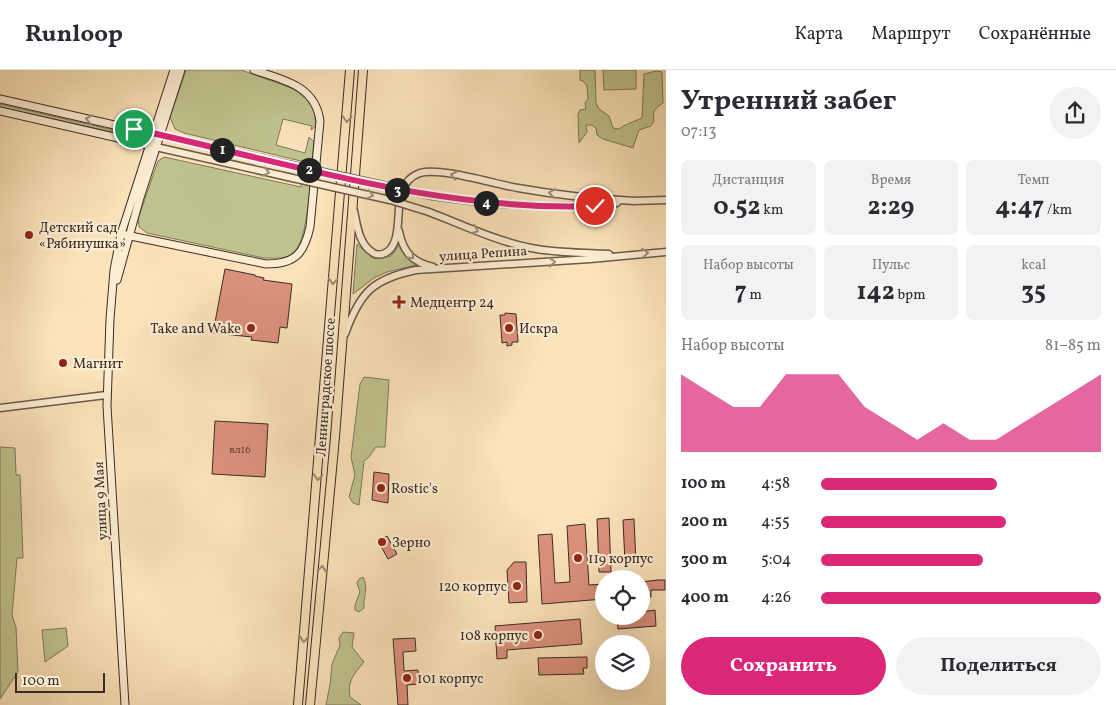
<!DOCTYPE html>
<html lang="ru">
<meta charset="utf-8">
<style>
:root{--surface:#fff;--page:#f2f2f3;--text:#2b2b33;--muted:#7c7c81;--line:#e1e1e2;--accent:#db2777}
body{margin:0;font-family:Vollkorn,serif;background:var(--page);color:var(--text);height:100vh;display:flex;flex-direction:column;font-size:19px;white-space:nowrap}
*{box-sizing:border-box;margin:0}
p{font-size:16px;color:var(--muted)}
.icon{flex:none;width:28px;height:28px;fill:none;stroke:currentColor;stroke-width:2;stroke-linecap:round;stroke-linejoin:round}
.map{position:relative;flex:1;overflow:hidden}
.sheet{display:flex;flex-direction:column;background:var(--surface);width:450px}
.sheet>*{flex:none}
.controls{position:absolute;left:595px;top:500px;display:grid;gap:10px}
.controls a{display:grid;place-items:center;width:55px;height:55px;border-radius:50%;background:var(--surface);box-shadow:0 5px 20px #0002;font-size:25px}
.scale{position:absolute;left:15px;bottom:12px;width:90px;box-sizing:border-box;padding-left:5px;border:2px solid #3d2c24;border-top:0;font-size:14px;line-height:18px;white-space:nowrap;color:#3d2c24;-webkit-text-stroke:4px #fcecd2;paint-order:stroke}
.pin{position:absolute;display:grid;place-items:center;width:42px;height:42px;color:#fff;margin:-21px;border:2px solid #fff;border-radius:50%;box-shadow:0 1px 5px #0007}
.km{position:absolute;width:25px;height:25px;margin:-12px;border-radius:50%;background:#222;color:#fff;font-size:14px;line-height:25px;text-align:center}
.round{display:grid;place-items:center;flex:none;width:52px;height:52px;border-radius:26px;background:var(--page)}
.headline{display:flex;align-items:center;justify-content:space-between;height:85px;padding:0 15px}
h1{font-size:28px;font-weight:700;line-height:38px}
.figures{display:grid;grid-template-columns:repeat(3,1fr);gap:8px;height:85px;padding:5px 15px}
.figures div{display:grid;align-content:center;border-radius:8px;background:var(--page);text-align:center}
.figures b{font-size:25px;font-weight:700}
.figures small{font-size:14px;font-weight:400}
.figures p{font-size:14px}
.chart{height:140px;padding:10px 15px}
.chart p{display:flex;justify-content:space-between}
.chart svg{width:100%;height:90px;margin-top:5px;fill:var(--accent);opacity:.7}
.primary-button{display:flex;gap:10px;margin-top:auto;padding:10px 15px}
.primary-button a{flex:1;height:58px;border-radius:30px;background:var(--accent);color:#fff;font-size:20px;font-weight:700;line-height:58px;text-align:center}
.primary-button a+a{background:var(--page);color:var(--text)}
ul{padding:0 15px;list-style:none;font-size:16px}
li{display:grid;grid-template-columns:80px 60px 1fr;align-items:center;height:38px}
li i{height:12px;border-radius:6px;background:var(--accent)}
header{display:flex;align-items:center;gap:30px;box-sizing:border-box;height:70px;padding:0 25px;background:var(--surface);border-bottom:1px solid var(--line)}
header strong{font-size:24px}
nav{display:flex;gap:28px;margin-inline-start:auto;font-size:18px}
main{display:flex;flex:1;min-height:0}
.map>svg:first-child{display:block}
.green{fill:#bfc38f;stroke:#7e785a}
.building{fill:#dc917d;stroke:#3d2c24}
.lines{fill:none;stroke-linecap:round;stroke-linejoin:round}
.tertiary-casing{stroke:#6c5a4a;stroke-width:9}
.secondary-casing{stroke:#3d2c24;stroke-width:9}
.trunk-casing{stroke:#3d2c24;stroke-width:10}
.tertiary{stroke:#fcecd2;stroke-width:6}
.secondary{stroke:#fcecd2;stroke-width:7}
.trunk{stroke:#fbe2ba;stroke-width:8}
.tertiary-bridge-casing{stroke:#6c5a4a;stroke-width:9;stroke-linecap:butt}
.tertiary-bridge{stroke:#fcecd2;stroke-width:6}
.oneway{stroke:#9c8c7b}
.oneway2{stroke:#9c876f}
.route-casing{stroke:#fff;stroke-width:10}
.route{stroke:#db2777;stroke-width:6}
.poi-dot{fill:#8f2418;stroke:#fcecd2;stroke-width:2}
.labels{text-anchor:middle;stroke-width:4.5;stroke-linejoin:round;paint-order:stroke}
.number-label{font-size:11px;fill:#65453a}
.poi-label{font-size:14px;fill:#3d2c24;stroke:#fcecd2;text-anchor:start}
.street-label{font-size:14px;fill:#3d2c24;stroke:#fcecd2}
</style>
<header>
<strong>Runloop</strong>
<nav><a>Карта</a><a>Маршрут</a><a>Сохранённые</a></nav>
</header>
<main>
<div class="map">
<svg width="666" height="635" viewBox="0 0 666 635">
<rect width="100%" height="100%" fill="#fbe2ba"/>
<filter id="stains"><feTurbulence type="fractalNoise" baseFrequency=".004" numOctaves="4"/><feColorMatrix values="0 0 0 0 .2 0 0 0 0 .09 0 0 0 0 .02 0 0 0 .5 -.17"/></filter>
<radialGradient id="worn" r=".72"><stop offset=".6" stop-color="#630" stop-opacity="0"/><stop offset="1" stop-color="#630" stop-opacity=".3"/></radialGradient>
<path class="green" d="M 186,0 L 241,0 L 294,19 L 310,32 L 314,39 L 316,56 L 311,60 L 312,56 L 283,49 L 276,75 L 305,83 L 309,67 L 314,72 C 311,95 310,168 294,182 C 286,190 275,188 264,188 L 147,163 L 139,157 L 138,149 L 158,91 L 164,87 L 301,117 L 305,92 L 184,63 L 175,59 L 170,47 Z
M 580,0 L 595,0 L 596,33 L 599,39 L 609,46 L 613,58 L 619,59 C 625,54 634,52 642,48 L 644,4 L 656,1 L 662,2 L 663,33 C 655,38 652,41 654,51 L 651,56 L 639,60 L 633,78 L 603,69 L 597,65 L 596,58 L 592,55 L 586,55 L 587,62 L 579,73 L 578,44 L 580,40 L 586,39 L 585,33 L 588,29 L 587,16 L 583,11 L 580,10 Z
M 603,0 L 636,0 L 636,19 L 604,20 Z
M 0,34 L 113,60 L 112,62 L 0,37 Z
M 357,174 C 367,183 376,191 391,186 L 400,174 L 405,186 L 416,195 L 387,202 L 374,208 L 353,224 Z
M 364,307 L 389,310 L 385,377 L 376,377 L 368,388 L 364,391 L 359,435 L 353,433 L 349,427 L 355,405 L 351,387 L 360,314 Z
M 0,377 L 15,378 L 16,405 L 20,405 L 23,488 L 17,488 L 12,545 L 16,557 L 18,602 L 0,629 Z
M 363,507 C 369,517 363,528 364,538 L 359,542 L 355,540 L 355,535 L 360,522 L 357,513 L 359,509 Z
M 66,558 L 68,576 L 45,592 L 42,560 Z
M 343,562 L 354,563 L 352,577 L 364,592 C 354,604 347,611 350,627 L 361,635 L 326,635 L 330,615 L 332,594 L 340,575 L 339,568 Z"/>
<path class="building" d="M 225,199 L 255,205 L 255,206 L 264,208 L 263,210 L 292,214 L 287,258 L 280,257 L 278,273 L 251,270 L 252,267 L 213,263 Z
M 505,243 L 516,244 L 518,272 L 512,272 L 512,275 L 507,276 L 507,272 L 502,273 L 500,245 L 505,245 Z
M 215,351 L 268,354 L 265,407 L 212,404 Z
M 374,402 L 389,404 L 388,433 L 372,430 Z
M 609,448 L 611,502 L 599,502 L 597,449 Z
M 634,449 L 636,493 L 625,493 L 623,450 Z
M 585,454 L 589,515 L 604,514 L 604,529 L 542,534 L 538,465 L 552,464 L 555,513 L 570,512 L 567,456 Z
M 387,466 L 397,484 L 388,489 L 378,471 Z
M 514,492 L 526,492 L 527,532 L 509,533 L 507,500 Z
M 658,510 L 665,510 L 665,520 L 651,520 L 651,527 L 641,527 L 641,512 Z
M 655,540 L 656,556 L 618,559 L 617,546 L 641,546 L 641,542 Z
M 580,549 L 582,574 L 507,580 L 507,588 L 497,589 L 495,556 Z
M 415,568 L 416,581 L 403,582 L 404,601 L 418,600 L 419,614 L 407,615 L 408,635 L 398,635 L 393,569 Z
M 587,587 L 587,598 L 583,598 L 584,604 L 539,605 L 538,588 Z"/>
<g class="lines">
<g class="tertiary-casing">
<path id="tertiary" d="M 160,65 L 291,95
M 156,77 L 288,107
M 433,126 C 494,135 555,140 617,133
M 632,131 L 666,130
M 354,141 C 357,155 359,174 372,182 C 375,185 379,185 383,184 C 404,177 395,138 402,121 C 405,113 411,106 420,103 C 441,97 494,114 518,118 C 557,125 596,129 635,131
M 429,142 C 463,155 496,171 531,178 C 557,183 583,183 609,184
M 399,161 C 403,182 412,192 433,197
M 345,264 C 360,222 373,209 416,200 L 590,189 L 666,182
M 0,338 L 106,325"/>
</g>
<g class="secondary-casing">
<path id="secondary" d="M 0,29 L 158,65
M 0,41 L 153,76
M 121,164 L 266,194 C 295,194 304,184 310,157 L 320,51 C 315,15 283,10 254,0
M 117,210 L 139,131 L 181,0
M 125,635 L 107,336 L 110,249 L 114,200 L 121,164 L 174,0"/>
</g>
<g class="trunk-casing">
<path id="trunk" d="M 298,635 L 350,0
M 310,635 L 335,367 L 363,0"/>
</g>
<use href="#tertiary" class="tertiary"/>
<use href="#secondary" class="secondary"/>
<use href="#trunk" class="trunk"/>
<g class="tertiary-bridge-casing">
<path id="tertiary-bridge" d="M 291,95 L 433,126
M 288,107 L 390,130 L 429,142"/>
</g>
<use href="#tertiary-bridge" class="tertiary-bridge"/>
</g>
<defs><path id="oneway-chevron" d="M-2-3.5L2.5 0L-2 3.5" fill="none" stroke-width="1.6" stroke-linecap="round" stroke-linejoin="round" transform="scale(1.25)"/></defs>
<g class="oneway">
<use href="#oneway-chevron" transform="translate(89 49) rotate(-167)"/>
<use href="#oneway-chevron" transform="translate(266 102) rotate(12)"/>
<use href="#oneway-chevron" transform="translate(454 105) rotate(-168)"/>
<use href="#oneway-chevron" transform="translate(552 123) rotate(-172)"/>
<use href="#oneway-chevron" transform="translate(370 125) rotate(13)"/>
<use href="#oneway-chevron" transform="translate(475 160) rotate(22)"/>
<use href="#oneway-chevron" transform="translate(645 183) rotate(-4)"/>
<use href="#oneway-chevron" transform="translate(411 186) rotate(43)"/>
<use href="#oneway-chevron" transform="translate(552 192) rotate(-4)"/>
</g>
<g class="oneway2">
<use href="#oneway-chevron" transform="translate(347 49) rotate(94)"/>
<use href="#oneway-chevron" transform="translate(333 211) rotate(94)"/>
<use href="#oneway-chevron" transform="translate(318 407) rotate(94)"/>
<use href="#oneway-chevron" transform="translate(322 499) rotate(-85)"/>
<use href="#oneway-chevron" transform="translate(304 569) rotate(95)"/>
</g>
<g class="lines">
<g class="route-casing">
<path id="route" d="M 134,59 C 286,92 438,142 595,136"/>
</g>
<use href="#route" class="route"/>
</g>
<g class="poi-dot">
<circle cx="29" cy="165" r="5"/>
<path d="M396.5 224.5h5v5h5v5h-5v5h-5v-5h-5v-5h5z"/>
<circle cx="251" cy="258" r="5"/>
<circle cx="509" cy="258" r="5"/>
<circle cx="63" cy="293" r="5"/>
<circle cx="381" cy="418" r="5"/>
<circle cx="382" cy="472" r="5"/>
<circle cx="578" cy="488" r="5"/>
<circle cx="517" cy="516" r="5"/>
<circle cx="538" cy="565" r="5"/>
<circle cx="407" cy="608" r="5"/>
</g>
<g class="labels">
<g class="number-label">
<text x="240" y="383">вл16</text>
</g>
<g class="poi-label">
<text x="39" y="162">Детский сад<tspan x="39" dy="16">«Рябинушка»</tspan></text>
<text x="410" y="237">Медцентр 24</text>
<text x="241" y="263" text-anchor="end">Take and Wake</text>
<text x="519" y="263">Искра</text>
<text x="73" y="298">Магнит</text>
<text x="391" y="423">Rostic's</text>
<text x="392" y="477">Зерно</text>
<text x="588" y="493">119 корпус</text>
<text x="507" y="521" text-anchor="end">120 корпус</text>
<text x="528" y="570" text-anchor="end">108 корпус</text>
<text x="417" y="613">101 корпус</text>
</g>
<g class="street-label">
<text transform="translate(483 183) rotate(-4)" y="5">улица Репина</text>
<text transform="translate(325 317) rotate(-86)" y="5">Ленинградское шоссе</text>
<text transform="translate(100 431) rotate(-93)" y="5">улица 9 Мая</text>
</g>
</g>
<rect width="100%" height="100%" filter="url(#stains)"/>
<rect width="100%" height="100%" fill="url(#worn)"/>
</svg>
<div class="controls">
<a><svg class="icon" aria-label="locate" viewBox="0 0 24 24"><circle cx="12" cy="12" r="6"/><path d="M12 2v4M12 18v4M2 12h4M18 12h4"/></svg></a>
<a><svg class="icon" aria-label="layers" viewBox="0 0 24 24"><path d="M12 4l9 5-9 5-9-5zM3 14l9 5 9-5"/></svg></a>
</div>
<div class="scale">100 m</div>
<div class="pin" style="left:134px;top:59px;background:#1e9e55"><svg class="icon" aria-label="arrive" viewBox="0 0 24 24"><path d="M6 21V4h12l-3 4 3 4H6"/></svg></div>
<div class="pin" style="left:595px;top:136px;background:#d93025"><svg class="icon" aria-label="check" viewBox="0 0 24 24"><path d="M5 12l5 5 9-10"/></svg></div>
<b class="km" style="left:222px;top:80px">1</b>
<b class="km" style="left:309px;top:100px">2</b>
<b class="km" style="left:397px;top:120px">3</b>
<b class="km" style="left:486px;top:133px">4</b>
</div>
<section class="sheet">
<div class="headline"><div><h1>Утренний забег</h1><p>07:13</p></div><a class="round"><svg class="icon" aria-label="share" viewBox="0 0 24 24"><path d="M12 15V3M7 8l5-5 5 5M5 13v7h14v-7"/></svg></a></div>
<div class="figures">
<div><p>Дистанция</p><b>0.52<small> km</small></b></div>
<div><p>Время</p><b>2:29</b></div>
<div><p>Темп</p><b>4:47<small> /km</small></b></div>
</div>
<div class="figures">
<div><p>Набор высоты</p><b>7<small> m</small></b></div>
<div><p>Пульс</p><b>142<small> bpm</small></b></div>
<div><p>kcal</p><b>35</b></div>
</div>
<div class="chart"><p><span>Набор высоты</span>81–85 m</p>
<svg viewBox="0 0 160 44" preserveAspectRatio="none"><path d="M0 44V6L10 14L20 22L30 22L40 6L50 6L60 6L70 22L80 30L90 38L100 30L110 38L120 38L130 30L140 22L150 14L160 6V44z"/></svg>
</div>
<ul>
<li><b>100 m</b>4:58<i style="width:63%"></i></li>
<li><b>200 m</b>4:55<i style="width:66%"></i></li>
<li><b>300 m</b>5:04<i style="width:58%"></i></li>
<li><b>400 m</b>4:26<i style="width:100%"></i></li>
</ul>
<div class="primary-button"><a>Сохранить</a><a>Поделиться</a></div>
</section>
</main>
